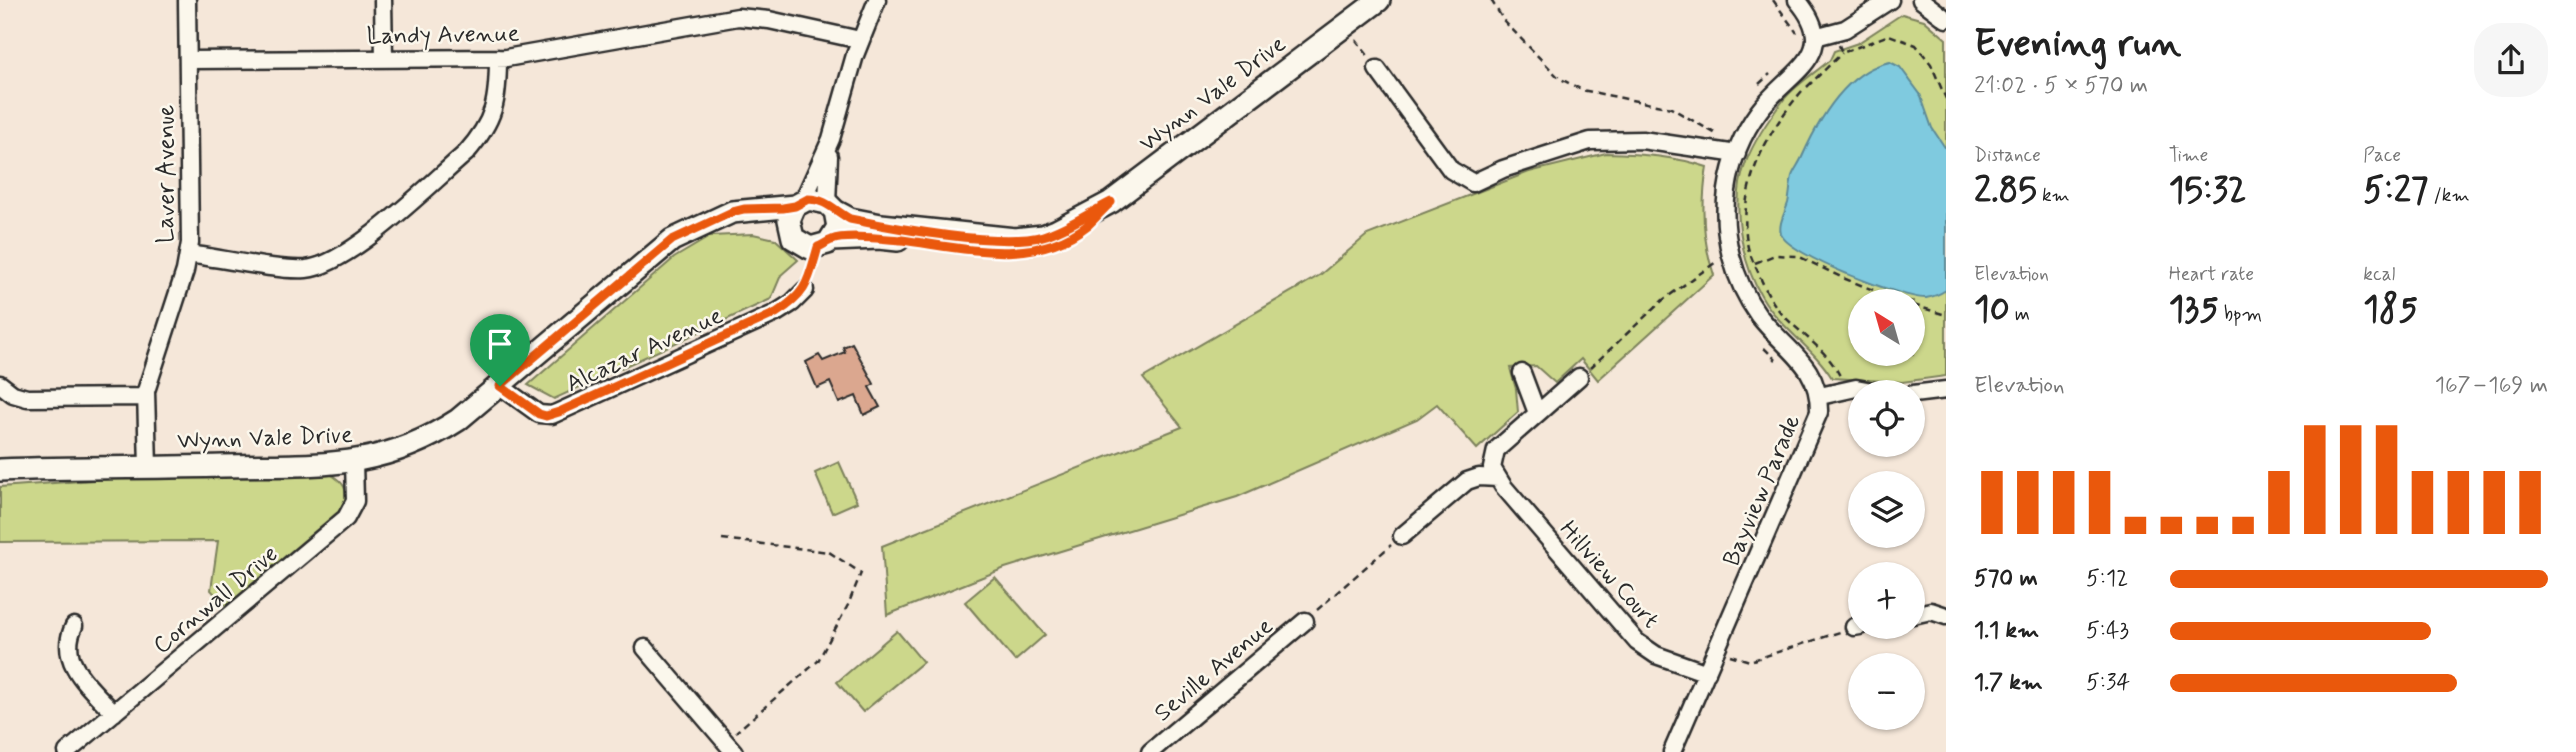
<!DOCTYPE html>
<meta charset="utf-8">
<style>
:root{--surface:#fff;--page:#f6f6f6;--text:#222;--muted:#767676;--accent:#ea580c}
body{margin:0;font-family:Mynerve,sans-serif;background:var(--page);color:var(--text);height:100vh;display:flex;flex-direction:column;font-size:26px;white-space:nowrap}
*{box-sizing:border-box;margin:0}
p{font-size:23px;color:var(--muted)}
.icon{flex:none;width:38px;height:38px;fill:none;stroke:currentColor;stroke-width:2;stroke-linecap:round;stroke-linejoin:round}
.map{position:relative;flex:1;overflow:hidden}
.panel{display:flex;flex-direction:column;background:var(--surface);width:630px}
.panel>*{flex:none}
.needle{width:46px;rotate:323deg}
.controls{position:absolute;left:1848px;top:289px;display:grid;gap:14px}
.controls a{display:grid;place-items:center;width:77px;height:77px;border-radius:50%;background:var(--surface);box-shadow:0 2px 5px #0004;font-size:35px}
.pin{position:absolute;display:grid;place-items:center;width:60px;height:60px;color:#fff;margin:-72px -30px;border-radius:50% 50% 50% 0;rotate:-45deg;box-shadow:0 0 7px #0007}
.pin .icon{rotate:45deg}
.round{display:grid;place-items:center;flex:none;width:74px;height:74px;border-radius:28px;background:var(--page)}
.overview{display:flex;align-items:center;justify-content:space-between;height:119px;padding:0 28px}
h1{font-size:38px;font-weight:700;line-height:52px}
.metrics{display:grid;grid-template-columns:repeat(3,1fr);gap:10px;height:119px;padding:7px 28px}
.metrics div{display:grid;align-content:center}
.metrics b{font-size:35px;font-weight:700}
.metrics small{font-size:19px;font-weight:400}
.metrics p{font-size:19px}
.chart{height:196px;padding:14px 28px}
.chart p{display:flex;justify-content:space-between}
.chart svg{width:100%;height:126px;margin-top:7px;stroke:var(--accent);stroke-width:6}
ul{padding:0 28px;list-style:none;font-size:23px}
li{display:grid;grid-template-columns:112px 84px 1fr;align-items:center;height:52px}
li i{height:18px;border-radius:9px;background:var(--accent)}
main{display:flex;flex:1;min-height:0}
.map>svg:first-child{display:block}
.green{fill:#ccd78b;stroke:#7c815b;stroke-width:2;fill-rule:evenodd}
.water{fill:#7fcadf;stroke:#5d8a97;stroke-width:2}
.building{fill:#dba78f;stroke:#2b2b2b;stroke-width:2}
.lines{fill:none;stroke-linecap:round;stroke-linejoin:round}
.street-casing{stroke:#2b2b2b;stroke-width:21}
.secondary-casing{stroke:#2b2b2b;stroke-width:26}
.path{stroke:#2b2b2b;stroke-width:2.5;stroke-dasharray:7 5;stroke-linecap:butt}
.street{stroke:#fbf7ec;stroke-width:16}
.secondary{stroke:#fbf7ec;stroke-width:21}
.route-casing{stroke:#fff;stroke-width:14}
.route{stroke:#ea580c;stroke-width:9}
.labels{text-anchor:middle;stroke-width:5;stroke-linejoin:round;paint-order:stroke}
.street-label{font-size:24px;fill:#2b2b2b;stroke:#fbf7ec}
</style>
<main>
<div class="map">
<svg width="1946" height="752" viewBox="0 0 1946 752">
<rect width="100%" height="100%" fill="#f5e7d9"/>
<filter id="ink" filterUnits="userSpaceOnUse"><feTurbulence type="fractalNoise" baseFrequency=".0143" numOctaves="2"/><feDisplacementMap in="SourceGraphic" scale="14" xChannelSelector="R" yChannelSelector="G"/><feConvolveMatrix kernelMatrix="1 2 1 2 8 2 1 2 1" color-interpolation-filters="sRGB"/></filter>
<g filter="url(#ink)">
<path class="green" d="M 1902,14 L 1924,20 L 1946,39 L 1946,376 L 1902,382 L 1832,378 C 1813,347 1780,328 1762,297 C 1741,262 1730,201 1746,162 C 1754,141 1771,116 1785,98 C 1797,84 1816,72 1830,60 L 1834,51 L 1858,43 ZM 1860,301 L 1913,301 L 1913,354 L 1860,354 Z
M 1606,153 C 1641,154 1674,156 1707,167 C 1701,204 1702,240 1714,275 L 1598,380 L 1581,359 L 1555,383 L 1536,366 L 1510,368 L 1516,389 L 1518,412 L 1477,449 L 1437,404 L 1417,419 L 1237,497 L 1005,568 L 887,615 L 882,546 L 1182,427 L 1143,378 L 1320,275 L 1367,235 L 1529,172 Z
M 753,234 L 775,239 L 798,260 L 781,275 L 771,299 L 554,399 L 528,385 L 674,258 L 711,236 Z
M 839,462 L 857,502 L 832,513 L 815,473 Z
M 330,474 C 345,483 348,489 345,506 L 226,606 L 211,590 L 218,541 L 0,542 L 0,487 L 122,478 Z
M 995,577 L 1045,635 L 1015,661 L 965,602 Z
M 897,631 L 923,662 L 863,712 L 837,682 Z"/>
<path class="water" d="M 1890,62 L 1900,67 L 1920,94 L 1932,128 L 1946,149 L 1946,290 C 1940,294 1933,297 1926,298 C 1904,299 1788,255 1781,234 C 1778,224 1785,213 1788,203 C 1790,194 1790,185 1792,176 C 1794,170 1799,164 1802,157 C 1818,121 1846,70 1890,62 Z"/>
<path class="building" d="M 852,343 L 874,384 L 869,387 L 880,407 L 864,415 L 856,396 L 839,403 L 830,382 L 817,388 L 806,362 L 819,355 L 823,361 L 845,352 L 843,347 Z"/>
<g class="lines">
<g class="street-casing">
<path id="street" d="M 383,0 L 384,58
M 1921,0 L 1946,19
M 1815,37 L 1845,29 L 1890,0
M 188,60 L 506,58 L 738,17 L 769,20 L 860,40
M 1377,69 L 1451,170 L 1473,183 L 1503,169 L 1590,141 L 1642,140 L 1737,154
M 803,201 L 831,139 L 855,55 L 877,0
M 827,203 L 829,156
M 188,254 C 220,258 276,271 306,269 C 350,265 431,183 466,153 C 495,120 498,101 498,58
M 1522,373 L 1537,413
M 1579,377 L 1496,450 L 1492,468 L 1503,486 L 1637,642 L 1656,655 L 1707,673
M 0,384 L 13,394 L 27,398 L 146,397
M 500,386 L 539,414 L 552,415 L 776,313 L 792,303 L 805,290
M 1913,394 L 1946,390
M 1820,396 L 1856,388 L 1878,392
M 148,468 L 146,391 L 185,271 L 190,243 L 187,0
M 1402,536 L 1467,481 L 1479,477 L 1498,478
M 1913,615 L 1931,611 L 1946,616
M 74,626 C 56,662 91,688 114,713
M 1854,627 L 1860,626
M 645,648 L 734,752
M 67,752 L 346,518 L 355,501 L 354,461
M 1150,752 L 1305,621
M 1672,752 L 1819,412 C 1820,364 1785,350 1759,316 C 1733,280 1721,234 1727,190 C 1731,162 1742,134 1759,111 C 1788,71 1844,55 1797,0"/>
</g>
<g class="secondary-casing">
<path id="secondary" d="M 835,211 L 838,227 L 828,243 L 810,248 L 793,238 L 789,220 L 795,206 L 808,199 L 827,203 L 835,211 L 850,219 L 881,225 L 1015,239 L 1043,236 L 1056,231 L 1111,202 L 1379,0
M 831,240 L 879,238 L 898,240
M 0,470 C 74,467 149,468 223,466 C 313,464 378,472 458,420 L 672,240 L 732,212 L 795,206"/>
</g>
<path class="path" d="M 1491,0 L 1504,21 L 1559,78 L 1582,90 L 1671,108 L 1716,134
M 1773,0 L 1797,33
M 1356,40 L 1369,57
M 1839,45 L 1842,53 L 1889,35 L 1916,45 L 1931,64 L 1946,99
M 1759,84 L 1770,74
M 1807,87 L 1842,53
M 1802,91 C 1766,133 1738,185 1747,242 C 1748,252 1754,263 1758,272 C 1764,287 1772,303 1782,314 C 1802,335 1827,350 1840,376
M 1755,263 L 1775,255 L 1798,256 L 1843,278 L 1901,301
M 1913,305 L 1946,315
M 1764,348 L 1776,360
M 1590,368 L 1663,300 L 1716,262
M 722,539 L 829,552 L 861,573 L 848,605 L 818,661 L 736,732
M 1317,610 L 1391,545
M 1730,655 L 1750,661 L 1840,632"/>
<use href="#street" class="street"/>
<use href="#secondary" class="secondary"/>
</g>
</g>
<g class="lines" filter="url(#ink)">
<g class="route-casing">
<path id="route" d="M 808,199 C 826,199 835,211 850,219 C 894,228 1002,248 1043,236 C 1067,229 1089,213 1111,202 C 1103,209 1096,218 1088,225 C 1034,268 964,248 902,240 C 886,239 846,234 832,240 C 828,241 823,245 818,247 C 808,281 808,293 776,313 L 559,412 L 546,416 L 539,414 L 500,386 L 672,240 L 732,212 L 744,209 L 783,208 L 795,206 Z"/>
</g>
<use href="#route" class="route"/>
</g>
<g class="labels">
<g class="street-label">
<text transform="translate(443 34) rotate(-1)" y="8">Landy Avenue</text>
<text transform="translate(1212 93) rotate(-37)" y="8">Wynn Vale Drive</text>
<text transform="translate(165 174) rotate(-90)" y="8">Laver Avenue</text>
<text transform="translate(644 349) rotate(-25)" y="8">Alcazar Avenue</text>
<text transform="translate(265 437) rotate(-2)" y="8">Wynn Vale Drive</text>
<text transform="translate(1761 490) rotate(-67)" y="8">Bayview Parade</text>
<text transform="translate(1610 574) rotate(48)" y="8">Hillview Court</text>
<text transform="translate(215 599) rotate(-40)" y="8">Cornwall Drive</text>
<text transform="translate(1213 669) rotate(-40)" y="8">Seville Avenue</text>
</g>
</g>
</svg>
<div class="controls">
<a><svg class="needle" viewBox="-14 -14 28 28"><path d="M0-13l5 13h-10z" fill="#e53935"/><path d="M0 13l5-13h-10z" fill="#767676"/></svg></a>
<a><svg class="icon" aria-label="locate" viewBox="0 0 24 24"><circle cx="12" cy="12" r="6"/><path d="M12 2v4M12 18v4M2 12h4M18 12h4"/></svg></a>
<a><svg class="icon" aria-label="layers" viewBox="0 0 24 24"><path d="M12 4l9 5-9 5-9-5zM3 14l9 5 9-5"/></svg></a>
<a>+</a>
<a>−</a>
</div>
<div class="pin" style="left:500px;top:386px;background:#1e9e55"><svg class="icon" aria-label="arrive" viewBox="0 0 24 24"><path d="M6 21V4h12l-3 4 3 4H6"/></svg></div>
</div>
<section class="panel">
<div class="overview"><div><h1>Evening run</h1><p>21:02 · 5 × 570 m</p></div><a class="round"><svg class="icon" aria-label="share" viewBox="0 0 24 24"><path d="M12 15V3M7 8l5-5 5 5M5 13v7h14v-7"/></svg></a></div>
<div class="metrics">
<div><p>Distance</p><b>2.85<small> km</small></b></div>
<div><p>Time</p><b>15:32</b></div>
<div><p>Pace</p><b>5:27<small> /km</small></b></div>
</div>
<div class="metrics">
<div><p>Elevation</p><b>10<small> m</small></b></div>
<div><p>Heart rate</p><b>135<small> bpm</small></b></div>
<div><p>kcal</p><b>185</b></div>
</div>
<div class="chart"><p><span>Elevation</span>167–169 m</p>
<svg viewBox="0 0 160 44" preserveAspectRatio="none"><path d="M5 44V22M15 44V22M25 44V22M35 44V22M45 44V38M55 44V38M65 44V38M75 44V38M85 44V22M95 44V6M105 44V6M115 44V6M125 44V22M135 44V22M145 44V22M155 44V22"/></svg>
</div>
<ul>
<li><b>570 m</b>5:12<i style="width:100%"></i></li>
<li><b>1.1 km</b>5:43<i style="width:69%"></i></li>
<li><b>1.7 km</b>5:34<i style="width:76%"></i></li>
</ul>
</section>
</main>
